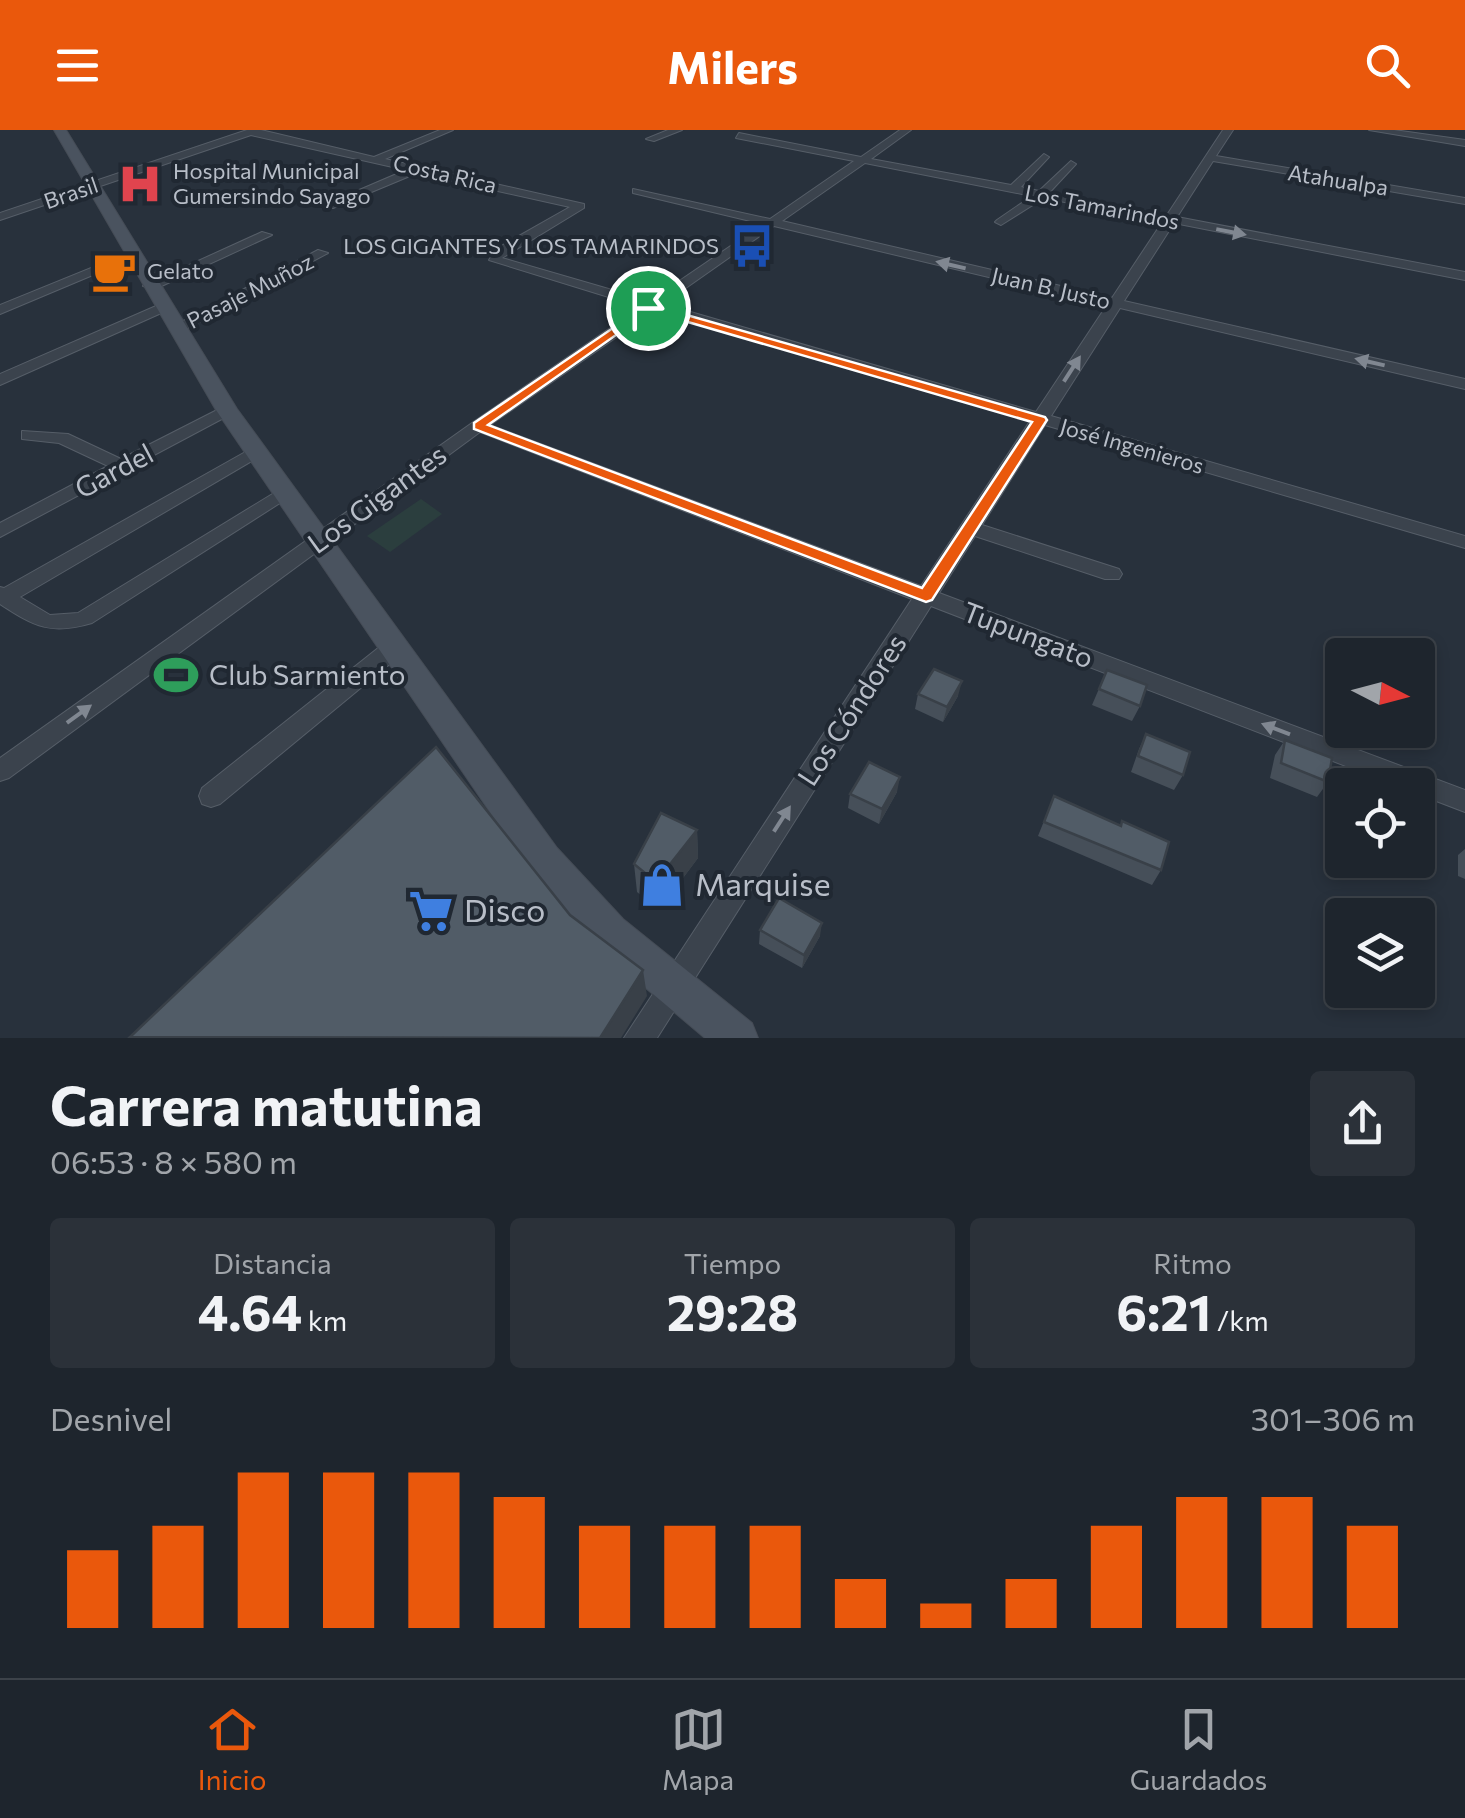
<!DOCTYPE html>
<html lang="es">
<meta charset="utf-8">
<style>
:root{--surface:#1e252d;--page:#2b3139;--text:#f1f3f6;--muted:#a1a5aa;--line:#3c4249;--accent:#ea580c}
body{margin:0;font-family:Commissioner,sans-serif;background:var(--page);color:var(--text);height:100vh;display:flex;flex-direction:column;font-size:38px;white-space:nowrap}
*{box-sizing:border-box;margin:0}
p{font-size:32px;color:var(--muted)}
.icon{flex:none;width:55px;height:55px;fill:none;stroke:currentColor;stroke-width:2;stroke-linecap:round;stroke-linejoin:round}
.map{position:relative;height:908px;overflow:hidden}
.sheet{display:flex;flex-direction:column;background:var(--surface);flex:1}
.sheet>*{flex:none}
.needle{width:65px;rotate:96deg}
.controls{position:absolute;left:1325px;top:508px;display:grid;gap:20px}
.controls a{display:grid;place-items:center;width:110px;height:110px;border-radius:10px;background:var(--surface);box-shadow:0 5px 15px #0003,0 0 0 2px var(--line);font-size:50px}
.pin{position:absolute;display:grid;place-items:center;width:85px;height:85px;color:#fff;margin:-42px;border:5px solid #fff;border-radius:50%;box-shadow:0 2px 10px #0007}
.round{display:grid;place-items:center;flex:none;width:105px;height:105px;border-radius:10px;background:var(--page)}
.summary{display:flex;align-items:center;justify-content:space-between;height:170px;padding:0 50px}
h1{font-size:55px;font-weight:700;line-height:75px}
.figures{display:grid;grid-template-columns:repeat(3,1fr);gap:15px;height:170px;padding:10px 50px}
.figures div{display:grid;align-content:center;border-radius:10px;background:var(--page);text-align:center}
.figures b{font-size:50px;font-weight:700}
.figures small{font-size:28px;font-weight:400}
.figures p{font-size:28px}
.chart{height:280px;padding:20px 50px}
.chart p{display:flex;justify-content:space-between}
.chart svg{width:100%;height:180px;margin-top:10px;stroke:var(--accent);stroke-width:6}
header{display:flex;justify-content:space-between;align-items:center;height:130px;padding:0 50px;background:var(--accent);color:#fff;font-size:45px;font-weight:700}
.dock{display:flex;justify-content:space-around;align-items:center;height:140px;border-top:2px solid var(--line);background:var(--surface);font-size:28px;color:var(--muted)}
.dock a{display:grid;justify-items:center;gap:5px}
.dock .selected{color:var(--accent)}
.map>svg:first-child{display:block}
.green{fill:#2b3e3e}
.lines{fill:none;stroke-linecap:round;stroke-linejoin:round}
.street-casing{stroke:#565e68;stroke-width:2}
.secondary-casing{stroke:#454c56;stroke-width:2}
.street{fill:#3b434d;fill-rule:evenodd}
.secondary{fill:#4a535f;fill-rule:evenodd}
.wall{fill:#464f59}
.shaded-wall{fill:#394048}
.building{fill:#515c67;stroke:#394048;stroke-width:2.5}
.oneway{fill:#808791}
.route{fill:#ea580c;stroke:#fff;stroke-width:2.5;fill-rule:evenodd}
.labels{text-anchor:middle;stroke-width:8;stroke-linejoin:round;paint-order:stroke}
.far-poi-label{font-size:22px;fill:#b8bec8;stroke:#202832;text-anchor:start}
.far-street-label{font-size:22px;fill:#b8bec8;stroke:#202832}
.street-label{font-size:28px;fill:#b8bec8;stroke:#202832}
.poi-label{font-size:28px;fill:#b8bec8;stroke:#202832;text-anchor:start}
.near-poi-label{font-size:32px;fill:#b8bec8;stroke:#202832;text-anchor:start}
</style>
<header><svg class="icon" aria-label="menu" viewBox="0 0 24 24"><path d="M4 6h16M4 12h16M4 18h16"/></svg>Milers<svg class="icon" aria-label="search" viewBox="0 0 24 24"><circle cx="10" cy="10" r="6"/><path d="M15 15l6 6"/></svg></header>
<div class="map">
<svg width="1465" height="908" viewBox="0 0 1465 908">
<rect width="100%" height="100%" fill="#28313c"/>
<path class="green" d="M 421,369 L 442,384 L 390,422 L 367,406 Z"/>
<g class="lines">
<g class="street-casing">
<path id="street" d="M 247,0 L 261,0 L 374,27 L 440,0 L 453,0 L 385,29 L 584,74 L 584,78 L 502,128 L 650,171 L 763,94 L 633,63 L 633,59 L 770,89 L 854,31 L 736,8 L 739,3 L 861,27 L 900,0 L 911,0 L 871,29 L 1011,55 L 1044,24 L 1049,27 L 1021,57 L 1039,61 L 1071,31 L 1076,34 L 1049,63 L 1167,85 L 1223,0 L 1233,0 L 1216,26 L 1465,68 L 1465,74 L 1213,31 L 1177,87 L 1465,142 L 1465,150 L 1174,93 L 1124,171 L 1465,249 L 1465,259 L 1120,178 L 1051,286 L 1465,406 L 1465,418 L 1045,295 L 982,395 L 1119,439 L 1122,444 L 1119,449 L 1105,449 L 975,406 L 939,463 L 1465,660 L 1465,682 L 1418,664 L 1418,655 L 1395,655 L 931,476 L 657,908 L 624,908 L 912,469 L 480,302 L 9,648 L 0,651 L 0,628 L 472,293 L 641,177 L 489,130 L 496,119 L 570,77 L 417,43 L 333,78 L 327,75 L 329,73 L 406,40 L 251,5 L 0,90 L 0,83 ZM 865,33 L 1032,66 L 997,90 L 995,92 L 1001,95 L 1044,68 L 1163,91 L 1112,168 L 782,91 ZM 774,96 L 1107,175 L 1036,282 L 663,174 ZM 654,181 L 1030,291 L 921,456 L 490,295 Z
M 668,0 L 682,0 L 654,11 L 646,9 Z
M 1369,0 L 1394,0 L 1465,10 L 1465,16 Z
M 262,102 L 272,105 L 155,159 L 143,156 Z
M 318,120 L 328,123 L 182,201 L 170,198 Z
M 128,123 L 138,126 L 0,184 L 0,175 Z
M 163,173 L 168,174 L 168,180 L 0,255 L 0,244 Z
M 227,275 L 233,277 L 233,283 L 0,407 L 0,393 L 108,336 L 59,313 L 22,309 L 22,301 L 68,304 L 121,329 Z
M 256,316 L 264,321 L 262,325 L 20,467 L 50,485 L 78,483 L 279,360 L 291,360 L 294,364 L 92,493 C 51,505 35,497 0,474 L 0,457 L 4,458 Z
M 395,509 L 403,511 L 406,517 L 403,523 L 220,674 L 211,677 L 202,674 L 199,666 L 202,658 L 387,511 Z"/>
</g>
<g class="secondary-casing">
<path id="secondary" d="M 54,0 L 66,0 L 237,279 L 557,718 L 623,789 L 752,893 L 758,908 L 705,908 L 595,815 L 531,742 L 216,280 Z"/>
</g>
<use href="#street" class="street"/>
<use href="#secondary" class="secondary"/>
</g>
<path class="wall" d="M 1107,540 L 1140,576 L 1132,591 L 1092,575 Z
M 918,564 L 958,566 L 943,592 L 915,579 Z
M 1146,604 L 1183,645 L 1174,660 L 1131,642 L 1139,619 Z
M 1285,610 L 1328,652 L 1317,667 L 1270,648 L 1275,625 Z
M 897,662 L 879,694 L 848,678 L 850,664 Z
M 1054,666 L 1161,740 L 1152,755 L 1038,706 Z
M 697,700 L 698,728 L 659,780 L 637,762 L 634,734 Z
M 1465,719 L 1465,749 L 1458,746 L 1458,725 Z
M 760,800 L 820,806 L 802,838 L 759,814 Z"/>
<path class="shaded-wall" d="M 962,551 L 958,566 L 943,592 L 947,577 Z
M 900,647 L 897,662 L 879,694 L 882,679 Z
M 697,700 L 698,728 L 659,780 L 656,752 Z
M 822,793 L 820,806 L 802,838 L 804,825 Z
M 643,840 L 647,866 L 621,908 L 600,908 Z"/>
<path class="building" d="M 934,539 L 962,551 L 947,577 L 918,564 Z
M 1107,540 L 1147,555 L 1140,576 L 1099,559 Z
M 1146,604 L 1190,622 L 1183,645 L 1138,626 Z
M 1285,610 L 1332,628 L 1328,652 L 1281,633 Z
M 436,617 L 570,785 L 643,840 L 600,908 L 130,907 Z
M 869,632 L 900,647 L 882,679 L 850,664 Z
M 1054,666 L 1121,696 L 1122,691 L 1169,712 L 1161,740 L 1044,692 Z
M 661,683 L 697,700 L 656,752 L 634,734 Z
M 779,768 L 822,793 L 804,825 L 760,800 Z"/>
<defs><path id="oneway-solid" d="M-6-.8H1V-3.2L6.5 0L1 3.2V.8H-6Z" transform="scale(2.5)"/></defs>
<g class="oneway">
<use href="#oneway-solid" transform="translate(1231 102) rotate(11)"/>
<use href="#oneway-solid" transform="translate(951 135) rotate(-167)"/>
<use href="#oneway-solid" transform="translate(1370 232) rotate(-167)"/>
<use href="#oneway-solid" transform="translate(1072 239) rotate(-57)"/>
<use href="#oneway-solid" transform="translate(79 584) rotate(-36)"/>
<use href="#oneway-solid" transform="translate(1276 599) rotate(-159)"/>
<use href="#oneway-solid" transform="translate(782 689) rotate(-57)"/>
</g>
<path class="route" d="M 648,174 L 1045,287 L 1047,290 L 932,470 L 926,472 L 474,299 L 474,293 ZM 650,181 L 1032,292 L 922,458 L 488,295 Z"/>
<defs>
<g id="hospital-bare" transform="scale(3.45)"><path d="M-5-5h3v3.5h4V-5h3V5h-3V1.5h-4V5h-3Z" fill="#e0444e" stroke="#202832" stroke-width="2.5" paint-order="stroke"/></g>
<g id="bus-bare" transform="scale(3.45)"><path d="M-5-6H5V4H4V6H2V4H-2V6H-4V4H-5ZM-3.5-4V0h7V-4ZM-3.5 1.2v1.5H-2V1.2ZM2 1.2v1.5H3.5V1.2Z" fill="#1a4fb4" stroke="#202832" stroke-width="2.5" paint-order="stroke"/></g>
<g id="cafe-bare" transform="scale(3.45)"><path d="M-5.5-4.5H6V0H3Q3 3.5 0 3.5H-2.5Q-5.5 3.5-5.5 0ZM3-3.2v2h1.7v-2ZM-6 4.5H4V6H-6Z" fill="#e8710a" stroke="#202832" stroke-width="2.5" paint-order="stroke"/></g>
<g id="stadium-bare" transform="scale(3.45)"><path d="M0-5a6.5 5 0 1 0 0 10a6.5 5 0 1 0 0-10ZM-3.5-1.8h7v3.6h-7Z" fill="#2e9e5b" stroke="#202832" stroke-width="2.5" paint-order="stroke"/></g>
<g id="shop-bare" transform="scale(3.45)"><path d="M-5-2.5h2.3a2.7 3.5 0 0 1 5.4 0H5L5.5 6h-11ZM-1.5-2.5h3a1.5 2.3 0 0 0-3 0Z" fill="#3f7fe0" stroke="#202832" stroke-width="2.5" paint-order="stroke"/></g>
<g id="supermarket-bare" transform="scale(3.45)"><path d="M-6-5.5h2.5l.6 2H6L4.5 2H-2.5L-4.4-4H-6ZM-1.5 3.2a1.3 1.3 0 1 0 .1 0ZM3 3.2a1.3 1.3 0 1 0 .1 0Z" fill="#3f7fe0" stroke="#202832" stroke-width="2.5" paint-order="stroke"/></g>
</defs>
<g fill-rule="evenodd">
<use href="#hospital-bare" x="140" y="54"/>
<use href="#bus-bare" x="752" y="116"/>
<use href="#cafe-bare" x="114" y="141"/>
<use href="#stadium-bare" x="176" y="545"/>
<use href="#shop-bare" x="662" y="755"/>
<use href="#supermarket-bare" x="431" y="781"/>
</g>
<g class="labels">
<g class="far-poi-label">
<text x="173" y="49">Hospital Municipal<tspan x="173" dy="25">Gumersindo Sayago</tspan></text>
<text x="719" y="124" text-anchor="end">LOS GIGANTES Y LOS TAMARINDOS</text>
<text x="147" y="149">Gelato</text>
</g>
<g class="far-street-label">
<text transform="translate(445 44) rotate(13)" y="8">Costa Rica</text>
<text transform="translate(1338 50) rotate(9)" y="8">Atahualpa</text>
<text transform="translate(71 63) rotate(-19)" y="8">Brasil</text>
<text transform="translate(1102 77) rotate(11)" y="8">Los Tamarindos</text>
<text transform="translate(1051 158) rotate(13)" y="8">Juan B. Justo</text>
<text transform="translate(250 161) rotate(-27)" y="8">Pasaje Muñoz</text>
<text transform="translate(1132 316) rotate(16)" y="8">José Ingenieros</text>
</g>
<g class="street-label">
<text transform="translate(114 341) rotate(-28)" y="10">Gardel</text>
<text transform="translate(377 369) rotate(-36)" y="10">Los Gigantes</text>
<text transform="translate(1028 505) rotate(21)" y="10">Tupungato</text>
<text transform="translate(852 580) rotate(-57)" y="10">Los Cóndores</text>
</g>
<g class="poi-label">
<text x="209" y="555">Club Sarmiento</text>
</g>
<g class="near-poi-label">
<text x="695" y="766">Marquise</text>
<text x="464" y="792">Disco</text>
</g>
</g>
</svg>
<div class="controls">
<a><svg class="needle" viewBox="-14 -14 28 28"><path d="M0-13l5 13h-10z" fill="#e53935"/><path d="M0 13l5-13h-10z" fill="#a1a5aa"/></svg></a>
<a><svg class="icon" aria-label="locate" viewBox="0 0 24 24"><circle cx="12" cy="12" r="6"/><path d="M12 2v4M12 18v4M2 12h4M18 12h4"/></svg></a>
<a><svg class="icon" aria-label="layers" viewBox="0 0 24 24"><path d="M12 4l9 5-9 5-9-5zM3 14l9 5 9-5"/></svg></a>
</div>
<div class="pin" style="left:648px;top:178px;background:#1e9e55"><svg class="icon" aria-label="arrive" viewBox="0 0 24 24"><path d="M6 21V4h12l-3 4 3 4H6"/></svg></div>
</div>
<section class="sheet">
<div class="summary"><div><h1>Carrera matutina</h1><p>06:53 · 8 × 580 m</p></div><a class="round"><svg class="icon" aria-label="share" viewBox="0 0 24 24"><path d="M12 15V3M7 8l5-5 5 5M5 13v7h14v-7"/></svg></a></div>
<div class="figures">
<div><p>Distancia</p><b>4.64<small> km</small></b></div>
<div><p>Tiempo</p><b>29:28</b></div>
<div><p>Ritmo</p><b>6:21<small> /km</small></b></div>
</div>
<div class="chart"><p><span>Desnivel</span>301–306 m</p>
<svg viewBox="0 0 160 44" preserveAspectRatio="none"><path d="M5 44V25M15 44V19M25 44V6M35 44V6M45 44V6M55 44V12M65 44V19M75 44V19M85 44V19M95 44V32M105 44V38M115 44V32M125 44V19M135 44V12M145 44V12M155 44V19"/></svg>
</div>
</section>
<nav class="dock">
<a class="selected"><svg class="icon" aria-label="home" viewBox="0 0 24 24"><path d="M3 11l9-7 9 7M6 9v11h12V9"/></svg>Inicio</a>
<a><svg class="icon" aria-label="map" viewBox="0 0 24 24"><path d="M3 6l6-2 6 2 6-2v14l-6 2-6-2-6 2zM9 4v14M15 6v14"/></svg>Mapa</a>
<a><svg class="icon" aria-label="saved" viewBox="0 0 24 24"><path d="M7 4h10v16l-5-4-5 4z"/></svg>Guardados</a>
</nav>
